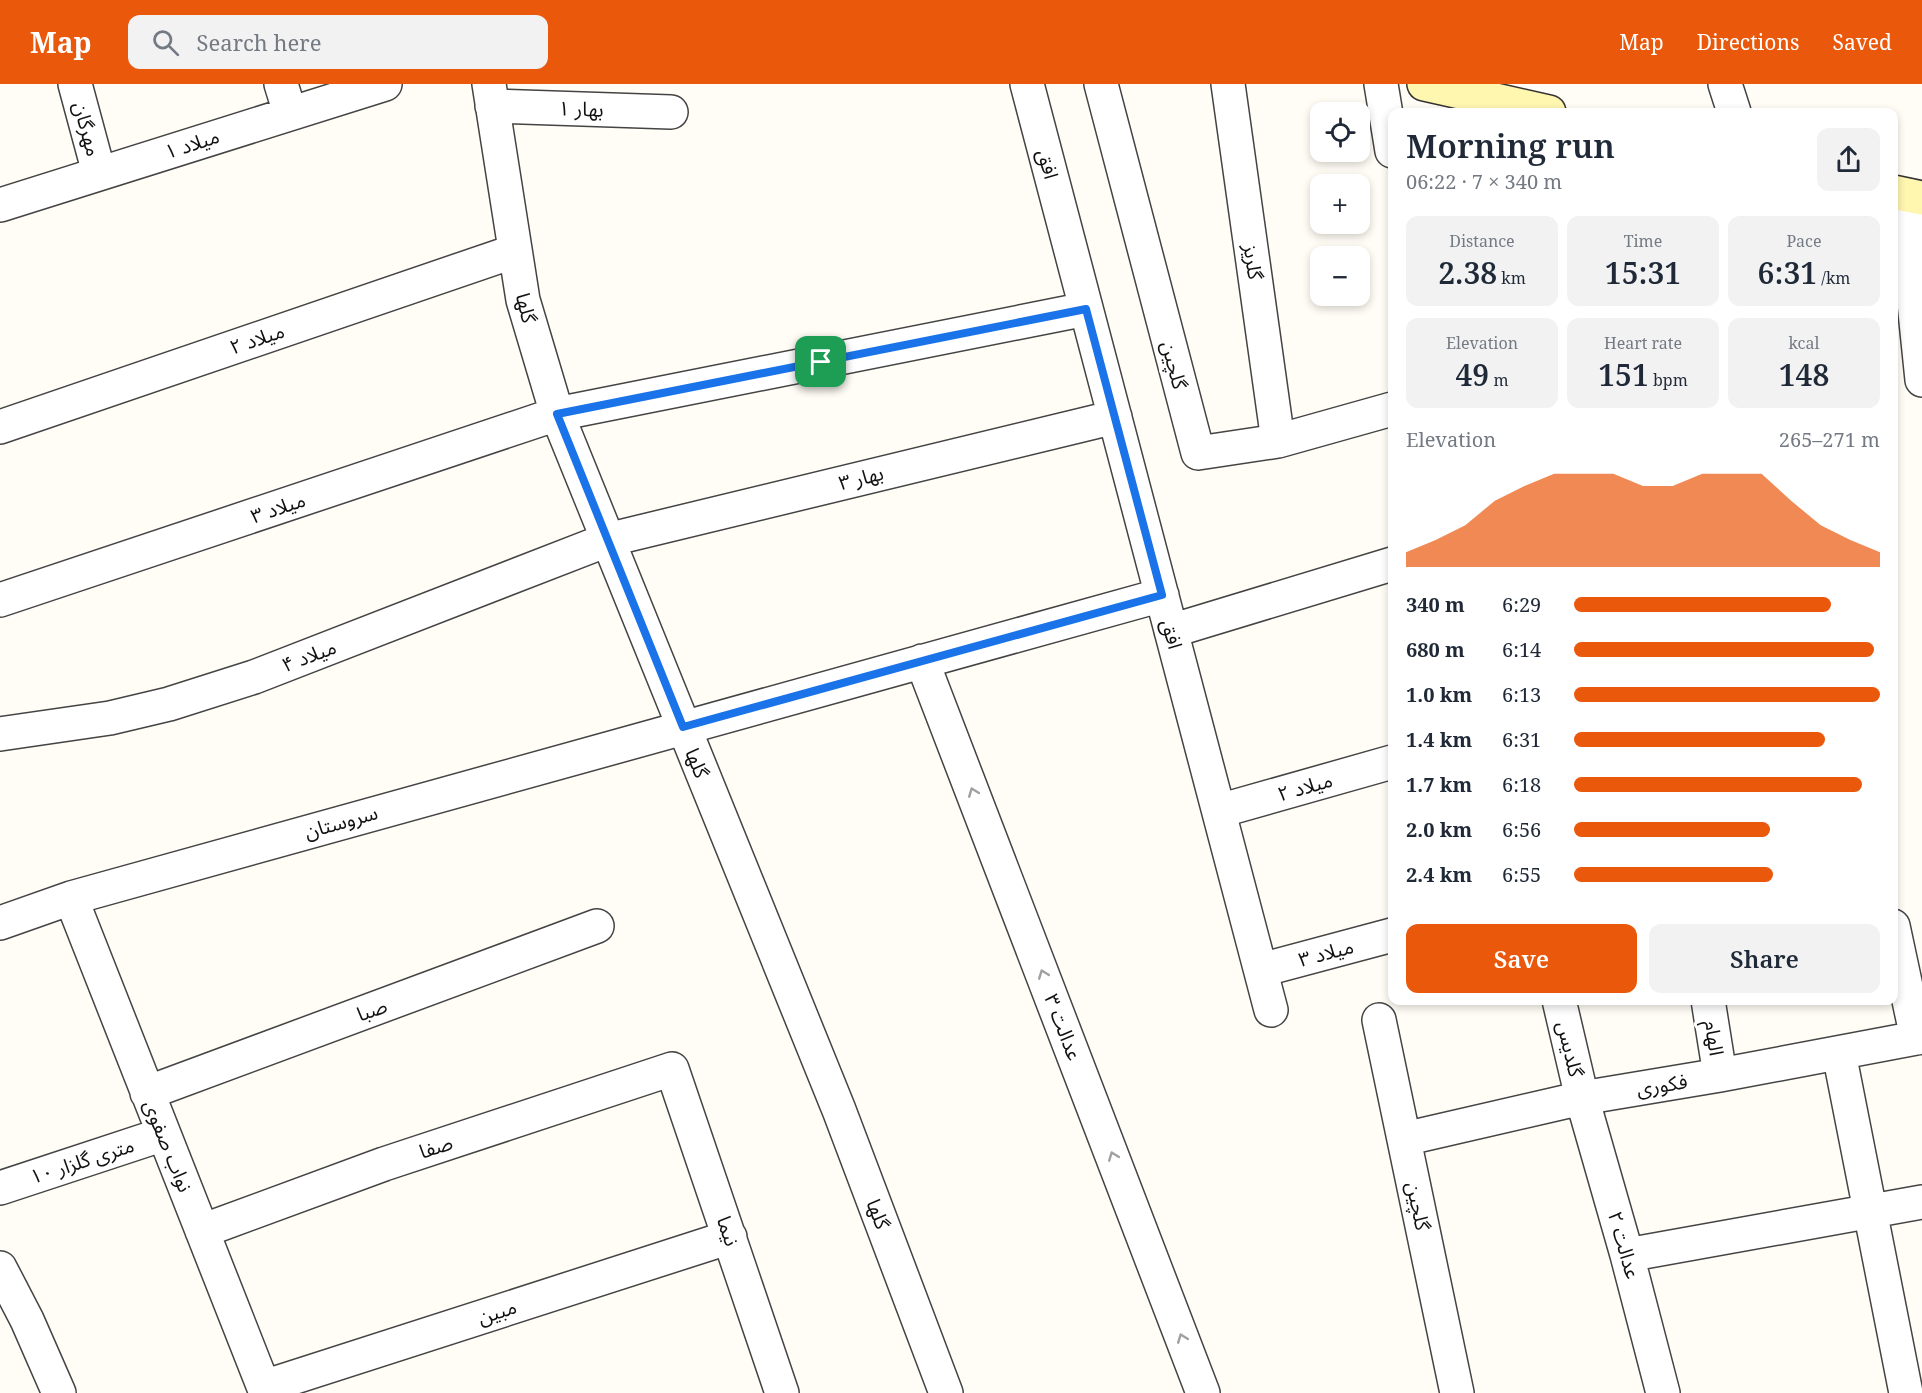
<!DOCTYPE html>
<meta charset="utf-8">
<style>
:root{--surface:#fff;--page:#f2f2f3;--text:#1f2937;--muted:#747a83;--accent:#ea580c}
body{margin:0;font-family:"Noto Serif","Noto Sans Arabic",serif;background:var(--page);color:var(--text);height:100vh;display:flex;flex-direction:column;font-size:22px;white-space:nowrap}
*{box-sizing:border-box;margin:0}
p{font-size:20px;color:var(--muted)}
.icon{flex:none;width:33px;height:33px;fill:none;stroke:currentColor;stroke-width:2;stroke-linecap:round;stroke-linejoin:round}
.map{position:relative;flex:1;overflow:hidden}
.details{position:absolute;left:1388px;top:24px;width:510px;height:897px;display:flex;flex-direction:column;background:var(--surface);border-radius:12px;box-shadow:0 3px 9px #0003}
.details>*{flex:none}
.buttons{position:absolute;left:1310px;top:18px;display:grid;gap:12px}
.buttons a{display:grid;place-items:center;width:60px;height:60px;border-radius:12px;background:var(--surface);box-shadow:0 3px 9px #0003;font-size:30px}
.pin{position:absolute;display:grid;place-items:center;width:51px;height:51px;color:#fff;margin:-26px;border-radius:12px;box-shadow:0 3px 9px #0006}
.round{display:grid;place-items:center;flex:none;width:63px;height:63px;border-radius:12px;background:var(--page)}
.summary{display:flex;align-items:center;justify-content:space-between;height:102px;padding:0 18px}
h1{font-size:33px;font-weight:600;line-height:45px}
.metrics{display:grid;grid-template-columns:repeat(3,1fr);gap:9px;height:102px;padding:6px 18px}
.metrics div{display:grid;align-content:center;border-radius:12px;background:var(--page);text-align:center}
.metrics b{font-size:30px;font-weight:600}
.metrics small{font-size:16px;font-weight:400}
.metrics p{font-size:16px}
.chart{height:168px;padding:12px 18px}
.chart p{display:flex;justify-content:space-between}
.chart svg{width:100%;height:108px;margin-top:6px;fill:var(--accent);opacity:.7}
.action{display:flex;gap:12px;margin-top:auto;padding:12px 18px}
.action a{flex:1;height:69px;border-radius:12px;background:var(--accent);color:#fff;font-size:24px;font-weight:600;line-height:69px;text-align:center}
.action a+a{background:var(--page);color:var(--text)}
ul{padding:0 18px;list-style:none;font-size:20px}
li{display:grid;grid-template-columns:96px 72px 1fr;align-items:center;height:45px}
li i{height:15px;border-radius:8px;background:var(--accent)}
header{display:flex;align-items:center;gap:36px;box-sizing:border-box;height:84px;padding:0 30px;background:var(--accent);color:#fff}
header strong{font-size:28px}
nav{display:flex;gap:33px;margin-inline-start:auto;font-size:21px}
.search{width:420px;height:54px;background:var(--page);display:flex;align-items:center;gap:15px;box-sizing:border-box;padding:0 21px;border-radius:12px;color:var(--muted);font-size:22px}
.map>svg:first-child{display:block}
.lines{fill:none;stroke-linecap:round;stroke-linejoin:round}
.street-casing{stroke:#444;stroke-width:36}
.secondary-casing{stroke:#333;stroke-width:36}
.street{stroke:#fff;stroke-width:33}
.secondary{stroke:#fff6b0;stroke-width:33}
.oneway{stroke:#a0a0a0}
.route-casing{stroke:#fff;stroke-width:12}
.route{stroke:#1a73e8;stroke-width:8}
.labels{text-anchor:middle;stroke-width:6;stroke-linejoin:round;paint-order:stroke}
.street-label{font-size:20px;fill:#111;stroke:#fff}
</style>
<header>
<strong>Map</strong>
<div class="search"><svg class="icon" aria-label="search" viewBox="0 0 24 24"><circle cx="10" cy="10" r="6"/><path d="M15 15l6 6"/></svg>Search here</div>
<nav><a>Map</a><a>Directions</a><a>Saved</a></nav>
</header>
<div class="map">
<svg width="1922" height="1309" viewBox="0 0 1922 1309">
<rect width="100%" height="100%" fill="#fffdf5"/>
<g class="lines">
<g class="street-casing">
<path id="street" d="M 75,0 L 99,89
M 281,0 L 290,29
M 489,0 L 523,216 L 557,330 L 839,1026 L 946,1309
M 1027,0 L 1271,926
M 1101,0 L 1198,369 L 1278,357 L 1392,325
M 1228,0 L 1278,357
M 1381,0 L 1392,67
M 1725,0 L 1734,28
M 492,22 L 671,28
M 1910,112 L 1910,179 L 1922,296
M 0,121 L 385,0
M 0,343 L 515,167
M 0,516 L 557,330 L 1086,225
M 1171,547 L 1392,480
M 922,577 L 1203,1309
M 0,650 L 110,634 L 169,620 L 254,593 L 607,456 L 1115,333
M 1219,727 L 1392,678
M 71,814 L 266,1309
M 0,839 L 71,814 L 1162,511
M 1893,842 L 1917,954
M 1261,886 L 1392,851
M 1559,916 L 1582,1014 L 1627,1171 L 1663,1309
M 1708,916 L 1720,991
M 1379,936 L 1457,1309
M 1839,969 L 1906,1309
M 147,1009 L 597,842
M 1404,1055 L 1582,1014 L 1720,991 L 1922,953
M 0,1104 L 164,1050
M 202,1147 L 384,1080 L 672,985 L 782,1309
M 1627,1171 L 1922,1118
M 0,1184 L 27,1236 L 59,1309
M 264,1303 L 730,1153"/>
</g>
<g class="secondary-casing">
<path id="secondary" d="M 1424,0 L 1549,28
M 1893,108 L 1922,114"/>
</g>
<use href="#street" class="street"/>
<use href="#secondary" class="secondary"/>
</g>
<defs><path id="oneway-chevron" d="M-2-3.5L2.5 0L-2 3.5" fill="none" stroke-width="1.6" stroke-linecap="round" stroke-linejoin="round" transform="scale(1.5)"/></defs>
<g class="oneway">
<use href="#oneway-chevron" transform="translate(973 708) rotate(-111)"/>
<use href="#oneway-chevron" transform="translate(1043 890) rotate(-111)"/>
<use href="#oneway-chevron" transform="translate(1113 1072) rotate(-111)"/>
<use href="#oneway-chevron" transform="translate(1182 1254) rotate(-111)"/>
</g>
<g class="lines">
<g class="route-casing">
<path id="route" d="M 1086,225 L 1162,511 L 683,643 L 557,330 Z"/>
</g>
<use href="#route" class="route"/>
</g>
<g class="labels">
<g class="street-label">
<text transform="translate(581 25) rotate(2)" y="7">بهار ۱</text>
<text transform="translate(87 45) rotate(75)" y="7">مهرگان</text>
<text transform="translate(192 60) rotate(-18)" y="7">میلاد ۱</text>
<text transform="translate(1048 80) rotate(75)" y="7">افق</text>
<text transform="translate(1253 178) rotate(82)" y="7">گلریز</text>
<text transform="translate(526 224) rotate(76)" y="7">گلها</text>
<text transform="translate(257 255) rotate(-19)" y="7">میلاد ۲</text>
<text transform="translate(1174 281) rotate(75)" y="7">گلچین</text>
<text transform="translate(861 394) rotate(-14)" y="7">بهار ۳</text>
<text transform="translate(278 424) rotate(-19)" y="7">میلاد ۳</text>
<text transform="translate(1172 550) rotate(75)" y="7">افق</text>
<text transform="translate(309 572) rotate(-21)" y="7">میلاد ۴</text>
<text transform="translate(697 679) rotate(68)" y="7">گلها</text>
<text transform="translate(1305 703) rotate(-16)" y="7">میلاد ۲</text>
<text transform="translate(341 738) rotate(-16)" y="7">سروستان</text>
<text transform="translate(1326 869) rotate(-15)" y="7">میلاد ۳</text>
<text transform="translate(372 926) rotate(-20)" y="7">صبا</text>
<text transform="translate(1063 943) rotate(69)" y="7">عدالت ۳</text>
<text transform="translate(1714 954) rotate(81)" y="7">الهام</text>
<text transform="translate(1570 965) rotate(77)" y="7">گلدیس</text>
<text transform="translate(1662 1001) rotate(-9)" y="7">فکوری</text>
<text transform="translate(168 1062) rotate(68)" y="7">نواب صفوی</text>
<text transform="translate(436 1063) rotate(-18)" y="7">صفا</text>
<text transform="translate(82 1077) rotate(-18)" y="7">۱۰ متری گلزار</text>
<text transform="translate(1418 1122) rotate(78)" y="7">گلچین</text>
<text transform="translate(878 1130) rotate(69)" y="7">گلها</text>
<text transform="translate(728 1147) rotate(71)" y="7">نیما</text>
<text transform="translate(1624 1161) rotate(74)" y="7">عدالت ۲</text>
<text transform="translate(497 1228) rotate(-18)" y="7">مبین</text>
</g>
</g>
</svg>
<div class="buttons">
<a><svg class="icon" aria-label="locate" viewBox="0 0 24 24"><circle cx="12" cy="12" r="6"/><path d="M12 2v4M12 18v4M2 12h4M18 12h4"/></svg></a>
<a>+</a>
<a>−</a>
</div>
<div class="pin" style="left:821px;top:278px;background:#1e9e55"><svg class="icon" aria-label="arrive" viewBox="0 0 24 24"><path d="M6 21V4h12l-3 4 3 4H6"/></svg></div>
<section class="details">
<div class="summary"><div><h1>Morning run</h1><p>06:22 · 7 × 340 m</p></div><a class="round"><svg class="icon" aria-label="share" viewBox="0 0 24 24"><path d="M12 15V3M7 8l5-5 5 5M5 13v7h14v-7"/></svg></a></div>
<div class="metrics">
<div><p>Distance</p><b>2.38<small> km</small></b></div>
<div><p>Time</p><b>15:31</b></div>
<div><p>Pace</p><b>6:31<small> /km</small></b></div>
</div>
<div class="metrics">
<div><p>Elevation</p><b>49<small> m</small></b></div>
<div><p>Heart rate</p><b>151<small> bpm</small></b></div>
<div><p>kcal</p><b>148</b></div>
</div>
<div class="chart"><p><span>Elevation</span>265–271 m</p>
<svg viewBox="0 0 160 44" preserveAspectRatio="none"><path d="M0 44V38L10 33L20 27L30 17L40 11L50 6L60 6L70 6L80 11L90 11L100 6L110 6L120 6L130 17L140 27L150 33L160 38V44z"/></svg>
</div>
<ul>
<li><b>340 m</b>6:29<i style="width:84%"></i></li>
<li><b>680 m</b>6:14<i style="width:98%"></i></li>
<li><b>1.0 km</b>6:13<i style="width:100%"></i></li>
<li><b>1.4 km</b>6:31<i style="width:82%"></i></li>
<li><b>1.7 km</b>6:18<i style="width:94%"></i></li>
<li><b>2.0 km</b>6:56<i style="width:64%"></i></li>
<li><b>2.4 km</b>6:55<i style="width:65%"></i></li>
</ul>
<div class="action"><a>Save</a><a>Share</a></div>
</section>
</div>
